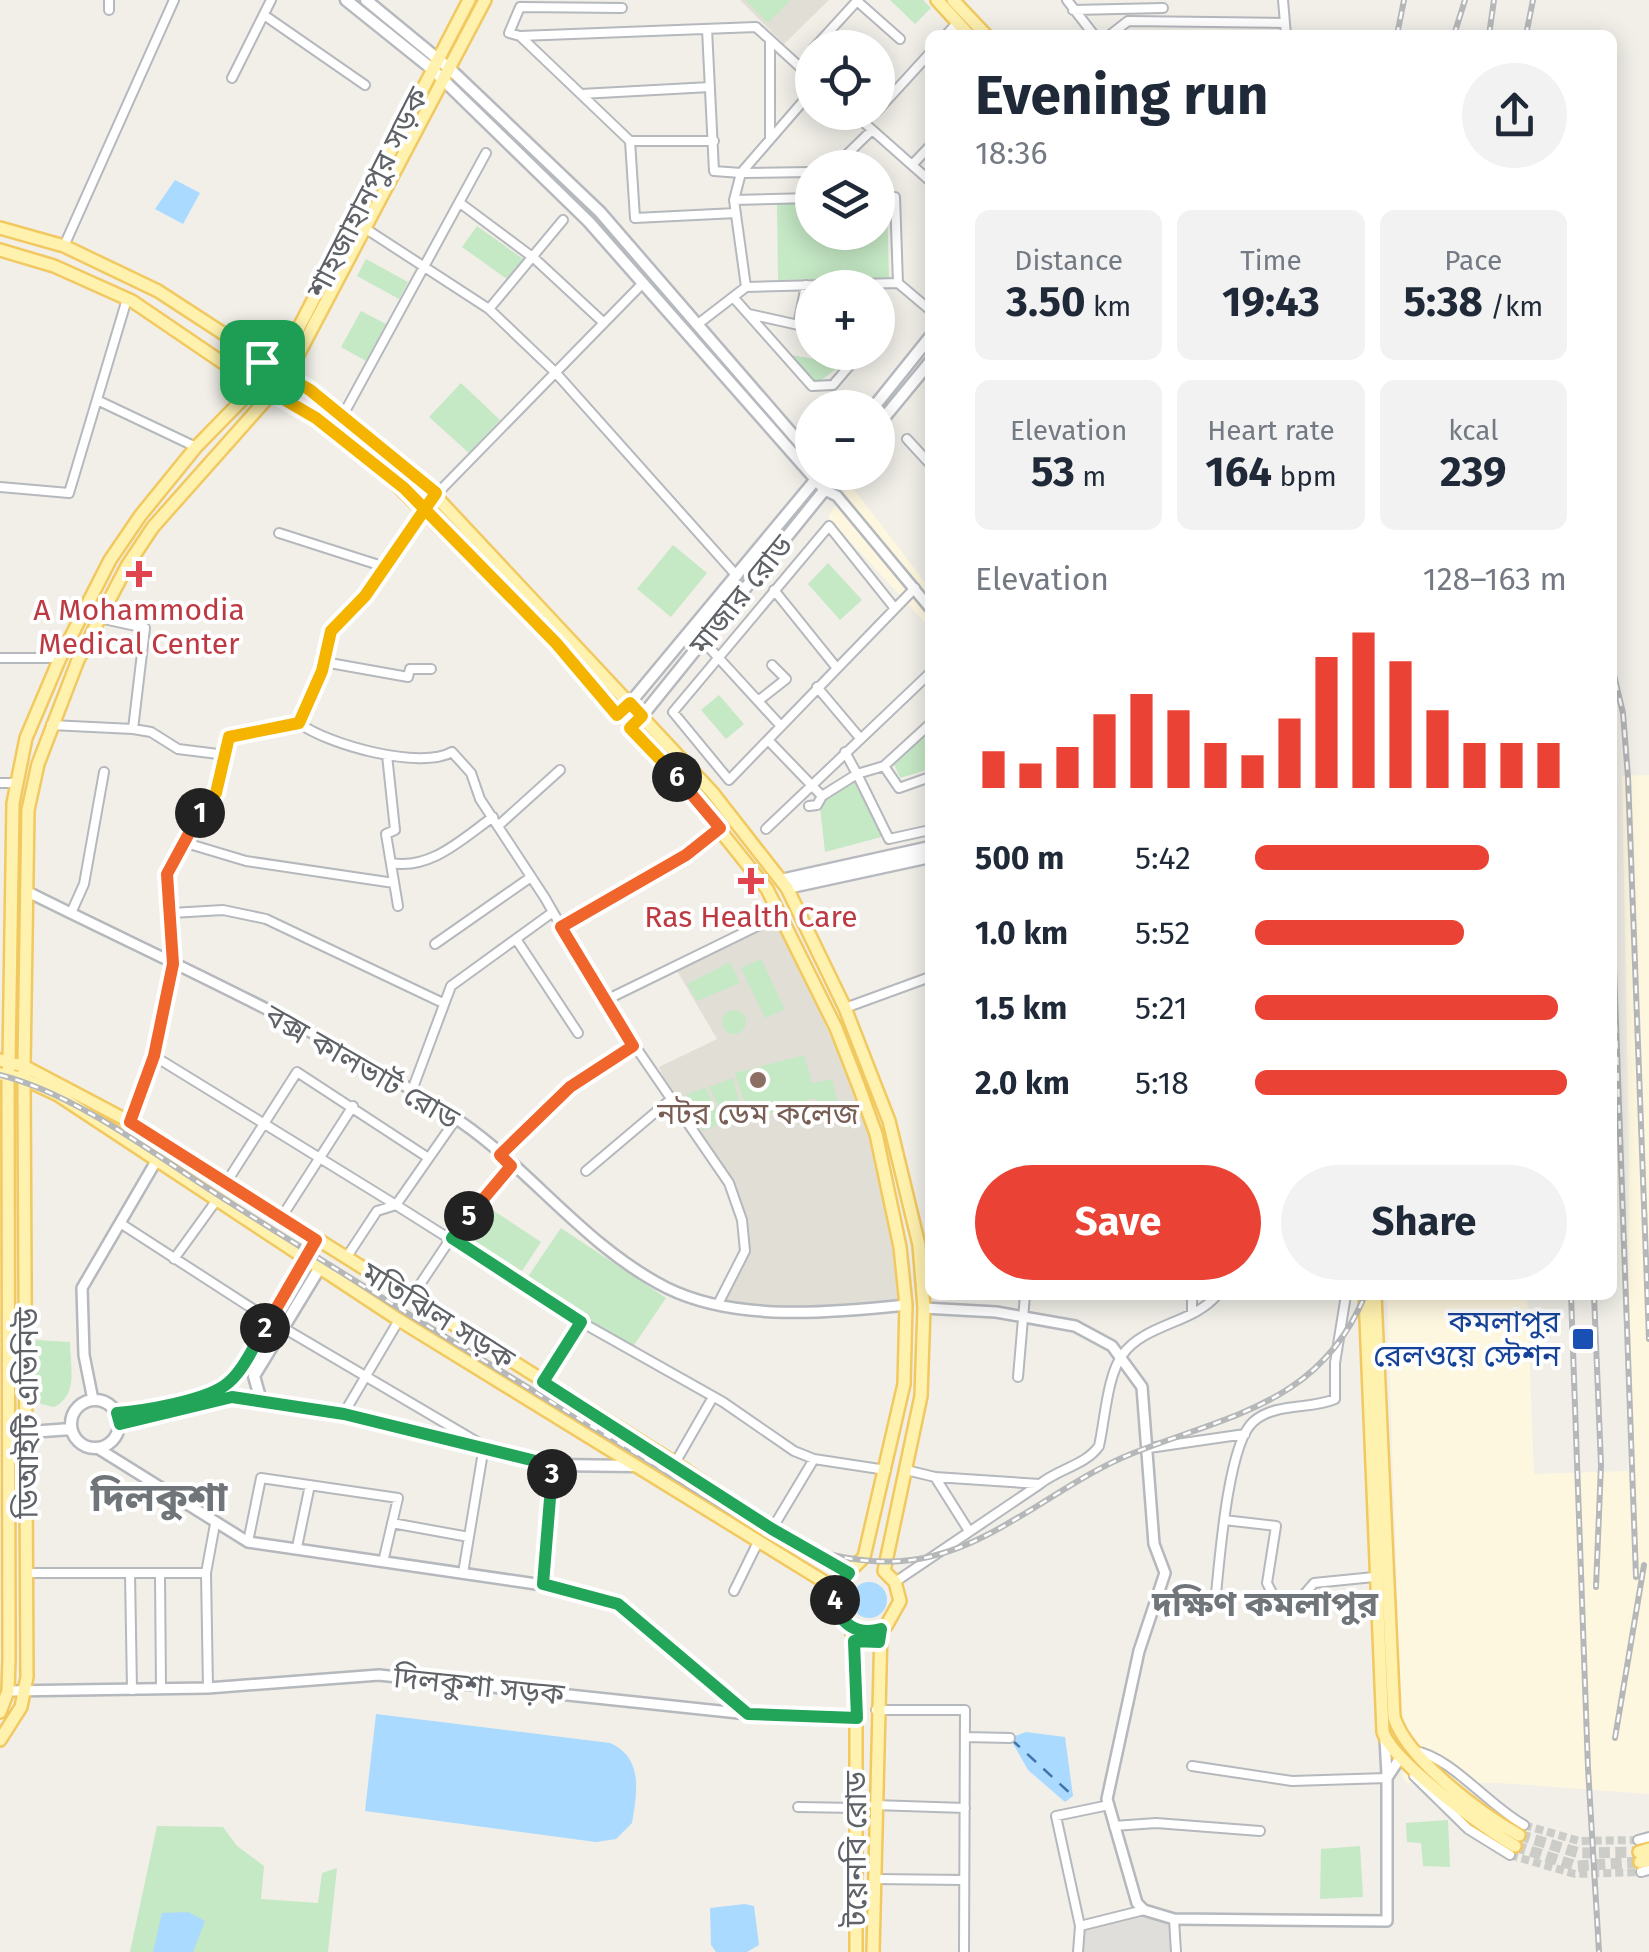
<!DOCTYPE html>
<meta charset="utf-8">
<style>
:root{--surface:#fff;--page:#f2f2f3;--text:#1f2937;--muted:#747a83;--accent:#ea4335}
body{margin:0;font-family:"Fira Sans","Noto Sans Bengali",sans-serif;background:var(--page);color:var(--text);height:100vh;display:flex;flex-direction:column;font-size:38px;white-space:nowrap}
*{box-sizing:border-box;margin:0}
p{font-size:32px;color:var(--muted)}
.icon{flex:none;width:55px;height:55px;fill:none;stroke:currentColor;stroke-width:2;stroke-linecap:round;stroke-linejoin:round}
.map{position:relative;flex:1;overflow:hidden}
.details{position:absolute;left:925px;top:30px;width:692px;height:1270px;display:flex;flex-direction:column;background:var(--surface);border-radius:15px;box-shadow:0 5px 25px #0003}
.details>*{flex:none}
.fabs{position:absolute;left:795px;top:30px;display:grid;gap:20px}
.fabs a{display:grid;place-items:center;width:100px;height:100px;border-radius:50%;background:var(--surface);box-shadow:0 5px 25px #0003;font-size:50px}
.pin{position:absolute;display:grid;place-items:center;width:85px;height:85px;color:#fff;margin:-42px;border-radius:20px;box-shadow:0 5px 15px #0006}
.km{position:absolute;width:50px;height:50px;margin:-25px;border-radius:50%;background:#222;color:#fff;font-size:28px;line-height:50px;text-align:center}
.round{display:grid;place-items:center;flex:none;width:105px;height:105px;border-radius:52px;background:var(--page)}
.headline{display:flex;align-items:center;justify-content:space-between;height:170px;padding:0 50px}
h1{font-size:55px;font-weight:700;line-height:75px}
.figures{display:grid;grid-template-columns:repeat(3,1fr);gap:15px;height:170px;padding:10px 50px}
.figures div{display:grid;align-content:center;border-radius:15px;background:var(--page);text-align:center}
.figures b{font-size:42px;font-weight:700}
.figures small{font-size:28px;font-weight:400}
.figures p{font-size:28px}
.chart{height:280px;padding:20px 50px}
.chart p{display:flex;justify-content:space-between}
.chart svg{width:100%;height:180px;margin-top:10px;stroke:var(--accent);stroke-width:6}
.cta{display:flex;gap:20px;margin-top:auto;padding:20px 50px}
.cta a{flex:1;height:115px;border-radius:60px;background:var(--accent);color:#fff;font-size:40px;font-weight:700;line-height:115px;text-align:center}
.cta a+a{background:var(--page);color:var(--text)}
ul{padding:0 50px;list-style:none;font-size:32px}
li{display:grid;grid-template-columns:160px 120px 1fr;align-items:center;height:75px}
li i{height:25px;border-radius:12px;background:var(--accent)}
.map>svg:first-child{display:block}
.commercial{fill:#fef7e0}
.industrial{fill:#e0deda}
.education{fill:#e1ded6}
.green{fill:#c5e8c5}
.water{fill:#aadaff}
.lines{fill:none;stroke-linecap:round;stroke-linejoin:round}
.ferry{stroke:#4174aa;stroke-width:2.5;stroke-dasharray:12 10;stroke-linecap:butt}
.minor-tunnel{stroke:#ccccc8;stroke-width:8;stroke-dasharray:8 4;stroke-linecap:butt}
.primary-tunnel{stroke:#ccccc8;stroke-width:11;stroke-dasharray:11 5.5;stroke-linecap:butt}
.minor-casing{stroke:#b5b8bc;stroke-width:12}
.tertiary-casing{stroke:#b5b8bc;stroke-width:14}
.secondary-casing{stroke:#b6babf;stroke-width:15}
.primary-casing{stroke:#f2c960;stroke-width:16}
.minor{stroke:#fff;stroke-width:8}
.tertiary{stroke:#fff;stroke-width:9}
.secondary{stroke:#fff;stroke-width:10}
.primary{stroke:#fff2af;stroke-width:11}
.rail-casing{stroke:#b6b7b8;stroke-width:6}
.rail{stroke:#fff;stroke-width:2.5;stroke-dasharray:8;stroke-linecap:butt}
.split-1-casing{stroke:#fff;stroke-width:20}
.split-2-casing{stroke:#fff;stroke-width:20}
.split-3-casing{stroke:#fff;stroke-width:20}
.split-4-casing{stroke:#fff;stroke-width:20}
.split-5-casing{stroke:#fff;stroke-width:20}
.split-6-casing{stroke:#fff;stroke-width:20}
.split-7-casing{stroke:#fff;stroke-width:20}
.split-1{stroke:#f5b400;stroke-width:12}
.split-2{stroke:#f0652b;stroke-width:12}
.split-3{stroke:#22a559;stroke-width:12}
.split-4{stroke:#22a559;stroke-width:12}
.split-5{stroke:#22a559;stroke-width:12}
.split-6{stroke:#f0652b;stroke-width:12}
.split-7{stroke:#f5b400;stroke-width:12}
.health-dot{fill:#e0444e;stroke:#fff;stroke-width:4}
.education-dot{fill:#8d6e63;stroke:#fff;stroke-width:4}
.transit-dot{fill:#1a4fb4;stroke:#fff;stroke-width:4}
.labels{text-anchor:middle;stroke-width:8;stroke-linejoin:round;paint-order:stroke}
.street-label{font-size:30px;fill:#5f6368;stroke:#fff}
.health-label{font-size:30px;fill:#be3a42;stroke:#fff}
.education-label{font-size:30px;fill:#785e54;stroke:#fff}
.transit-label{font-size:30px;fill:#164399;stroke:#fff;text-anchor:end}
.quarter-label{font-size:35px;font-weight:bold;fill:#70757a;stroke:#fff}
.district-label{font-size:40px;font-weight:bold;fill:#70757a;stroke:#fff}
</style>
<div class="map">
<svg width="1649" height="1952" viewBox="0 0 1649 1952">
<rect width="100%" height="100%" fill="#f1efe8"/>
<path class="commercial" d="M 850,484 L 930,589 L 930,628 L 828,517 Z
M 1649,775 L 1649,1794 L 1500,1783 L 1407,1783 L 1403,1778 L 1387,1295 L 1527,1295 L 1534,1474 L 1628,1471 L 1629,1145 L 1622,776 Z"/>
<path class="industrial" d="M 1144,1910 L 1174,1919 L 1176,1952 L 1083,1952 L 1084,1926 Z"/>
<path class="education" d="M 740,0 L 829,0 L 784,44 Z
M 778,919 L 865,1113 L 906,1305 L 759,1310 L 719,1302 L 745,1251 L 734,1190 L 670,1092 L 659,1067 L 717,1039 L 676,969 Z"/>
<path class="green" d="M 745,0 L 791,0 L 768,23 Z
M 890,0 L 923,0 L 931,8 L 915,24 Z
M 878,201 L 887,201 L 889,278 L 778,280 L 777,203 L 812,203 L 812,232 L 878,232 Z
M 477,226 L 526,261 L 511,282 L 462,247 Z
M 366,259 L 408,282 L 399,299 L 357,276 Z
M 361,311 L 386,324 L 366,361 L 341,347 Z
M 786,354 L 843,364 L 817,383 Z
M 461,383 L 500,420 L 469,453 L 429,417 Z
M 673,545 L 707,573 L 671,617 L 637,589 Z
M 828,563 L 862,600 L 840,620 L 808,584 Z
M 719,695 L 744,724 L 726,739 L 701,710 Z
M 927,733 L 930,769 L 900,778 L 893,762 Z
M 853,780 L 885,836 L 825,852 L 820,807 L 829,795 Z
M 761,959 L 785,1009 L 765,1018 L 741,968 Z
M 730,962 L 740,983 L 697,1001 L 687,984 Z
M722 1022a12 12 0 1 1 24 0a12 12 0 1 1-24 0Z
M 804,1055 L 812,1083 L 832,1079 L 838,1103 L 819,1108 L 815,1098 L 750,1120 L 735,1073 Z
M 733,1078 L 743,1116 L 727,1122 L 709,1087 Z
M 706,1088 L 722,1123 L 703,1131 L 686,1094 Z
M 491,1209 L 541,1242 L 522,1271 L 472,1239 Z
M 561,1228 L 666,1298 L 632,1348 L 527,1278 Z
M 34,1340 L 70,1342 C 70,1366 79,1395 54,1407 L 38,1403 L 32,1394 Z
M 1448,1820 L 1450,1867 L 1423,1866 L 1421,1843 L 1407,1842 L 1406,1823 Z
M 157,1826 L 223,1827 L 237,1846 L 264,1866 L 261,1899 L 318,1903 L 322,1873 L 337,1868 L 328,1952 L 130,1952 Z
M 1360,1846 L 1363,1897 L 1320,1899 L 1321,1849 Z"/>
<path class="water" d="M 175,180 L 200,193 L 183,224 L 155,209 Z
M851 1600a18 18 0 1 1 36 0a18 18 0 1 1-36 0Z
M 376,1714 L 610,1743 C 644,1758 637,1793 632,1823 L 616,1839 L 596,1842 L 365,1811 Z
M 1026,1732 L 1065,1737 L 1073,1796 L 1065,1802 L 1028,1770 L 1010,1738 Z
M 745,1904 L 754,1906 L 759,1945 L 747,1952 L 716,1952 L 711,1945 L 710,1908 Z
M 188,1912 L 205,1921 L 193,1952 L 153,1952 L 162,1913 Z"/>
<g class="lines">
<path class="ferry" d="M 1011,1739 L 1073,1796"/>
<path class="minor-tunnel" d="M 1524,1825 L 1579,1841 L 1638,1840
M 1510,1855 L 1575,1874 L 1641,1872"/>
<path class="primary-tunnel" d="M 1519,1835 L 1579,1853 L 1639,1852
M 1515,1846 L 1576,1866 L 1640,1862"/>
<g class="minor-casing">
<path id="minor" d="M 1067,0 L 1094,35
M 1283,0 L 1286,35
M 109,10 L 109,0
M 1073,10 L 1163,8
M 264,15 L 365,85
M 707,29 L 714,171 L 741,173 L 734,200 L 746,287
M 946,35 L 958,22
M 1110,35 L 1128,21 L 1285,23
M 520,36 L 509,33 L 520,7 L 622,8
M 770,40 L 770,139
M 814,48 L 857,1 L 900,39
M 232,78 L 271,0
M 581,94 L 710,87
M 878,110 L 930,53
M 852,112 L 930,181
M 630,141 L 635,218 L 736,213
M 714,141 L 630,141 L 520,36 L 756,27 L 812,78
M 912,165 L 930,146
M 833,168 L 872,130
M 741,173 L 812,91
M 742,173 L 812,172
M 878,197 L 895,197 L 898,283
M 734,200 L 812,198
M 460,203 L 535,259 L 604,323
M 363,227 L 489,309 L 555,372 L 737,576
M 64,246 L 174,0
M 733,297 L 812,386 L 833,385 L 861,352
M 489,309 L 563,220
M 749,314 L 812,328
M 698,324 L 746,287 L 898,283 L 930,310
M 798,325 L 806,285
M 97,400 L 196,447
M 342,417 L 486,153
M 907,439 L 930,464
M 0,487 L 69,493 L 127,299
M 279,533 L 385,567
M 774,590 L 836,667
M 893,606 L 829,526 L 673,712 L 729,780 L 915,588
M 99,618 L 145,628 L 133,729
M 704,642 L 780,725
M 0,658 L 60,658
M 324,662 L 408,677 L 410,669 L 431,669
M 817,687 L 860,738
M 758,701 L 786,679 L 772,665
M 299,723 C 328,745 421,770 452,752 L 471,773 L 480,799 L 545,898 L 604,1001 L 729,1183 L 742,1220 L 745,1251 L 718,1304
M 930,724 L 884,766 L 857,774 L 889,839 L 930,830
M 51,725 L 133,729 L 151,732 L 178,749 L 226,755
M 768,740 L 822,796 L 817,805 L 809,806
M 387,755 L 395,830 L 386,834 L 398,906
M 884,766 L 899,788 L 930,777
M 0,783 L 15,783
M 822,796 L 857,774 L 845,752
M 498,826 L 560,770
M 766,829 L 929,674
M 186,843 L 246,861 L 394,883
M 391,863 C 431,870 462,839 493,817
M 71,913 L 84,884 L 104,772
M 171,913 L 223,910 L 266,919 L 443,1003
M 561,927 L 686,855 L 720,828
M 516,939 L 578,1033
M 435,944 L 531,877
M 604,1001 L 780,915
M 845,1008 L 930,977
M 154,1056 L 396,1205 L 456,1119
M 411,1093 L 451,986 L 553,912
M 130,1122 L 154,1056 L 173,964 L 167,874 L 216,793 L 229,737 L 299,723 L 322,671 L 331,631 L 365,596 L 424,507 L 643,283
M 500,1155 L 571,1087 L 633,1046
M 586,1171 L 670,1100
M 226,1183 L 297,1072 L 427,1157
M 281,1218 L 353,1106
M 120,1223 L 270,1320 L 484,1446 L 463,1573
M 346,1258 L 377,1211 L 396,1205 L 581,1322 L 723,1402 L 794,1451 L 814,1459 L 886,1470
M 174,1259 L 216,1201
M 1192,1295 L 1192,1312
M 411,1298 L 451,1238 L 511,1166
M 1018,1377 L 1025,1295
M 543,1382 L 581,1322
M 344,1413 L 399,1320
M 1149,1448 L 1245,1434
M 675,1463 L 713,1397
M 906,1470 L 935,1477 L 969,1531
M 935,1477 L 1040,1484 C 1058,1469 1086,1465 1099,1446 C 1105,1420 1107,1375 1123,1354 C 1145,1324 1194,1323 1217,1295
M 1224,1520 L 1276,1526 L 1267,1583 L 1276,1601 L 1295,1605 L 1314,1583 L 1374,1577
M 392,1523 L 469,1537
M 772,1529 L 814,1459
M 248,1542 L 261,1478 L 398,1498 L 383,1562
M 297,1547 L 310,1485
M 27,1573 L 206,1573
M 130,1573 L 132,1690
M 160,1574 L 161,1689
M 895,1582 L 1040,1484
M 543,1585 L 553,1465
M 734,1591 L 758,1542
M 1215,1604 C 1219,1568 1227,1445 1253,1422 C 1275,1402 1310,1410 1335,1399 L 1335,1363 L 1346,1295
M 208,1688 L 206,1573 L 215,1524
M 876,1710 L 965,1710 L 964,1952
M 965,1737 L 1010,1738
M 1415,1751 C 1451,1757 1489,1806 1524,1825
M 1192,1766 L 1292,1781 L 1387,1778
M 1414,1776 L 1468,1829 L 1510,1855
M 874,1805 L 965,1808
M 798,1807 L 855,1808
M 1114,1826 L 1156,1823 L 1260,1831
M 1638,1840 L 1649,1837
M 1641,1872 L 1649,1870
M 874,1879 L 964,1880
M 1174,1919 L 1176,1952
M 1080,1926 L 1056,1816 L 1109,1805
M 1078,1952 L 1080,1926 L 1144,1910"/>
</g>
<g class="tertiary-casing">
<path id="tertiary" d="M 825,490 L 837,496 L 930,608
M 26,891 C 172,964 326,1030 461,1122 C 533,1172 586,1247 667,1288 C 736,1322 831,1313 906,1305
M 924,1308 L 996,1312 L 1075,1326 L 1112,1346 L 1142,1387 L 1154,1544 L 1165,1573 L 1139,1651 L 1107,1799 L 1137,1903 L 1144,1910 L 1174,1919 L 1387,1921 L 1387,1778 L 1400,1758
M 93,1400 L 84,1355 L 82,1288 L 155,1163
M 99,1449 L 248,1542 L 543,1585 L 610,1600 L 748,1714
M 8,1691 L 208,1688 L 379,1675 L 748,1714 L 857,1718
M 1385,1738 L 1387,1775"/>
</g>
<g class="secondary-casing">
<path id="secondary" d="M 346,0 L 432,69 L 589,222 L 825,490
M 366,0 L 450,69 L 600,212 L 812,457
M 873,408 L 930,337
M 878,425 L 930,362
M 630,703 L 822,472
M 642,716 L 839,472
M 781,880 L 930,847
M 787,888 L 930,857
M 222,1388 L 232,1397 L 344,1413 L 553,1465 L 635,1466
M71 1424a24 24 0 1 1 48 0a24 24 0 1 1-48 0Z
M 261,1401 L 254,1376 L 319,1269
M 117,1413 C 144,1411 201,1401 224,1386 C 249,1370 288,1288 304,1260
M 120,1424 L 232,1397
M 29,1432 L 71,1429"/>
</g>
<g class="primary-casing">
<path id="primary" d="M 485,0 L 287,376 L 153,527 L 127,566 L 78,660 L 38,764 L 28,810 L 24,1066 L 130,1122 L 675,1463 L 772,1529 L 849,1573
M 937,0 L 969,35
M 953,0 L 986,35
M 0,228 L 64,246 L 158,291 L 310,390 L 413,472 L 712,792 L 787,888 L 845,1008 L 889,1121 L 919,1245 L 924,1308 L 921,1396 L 884,1571 L 895,1582 L 900,1601 L 886,1626 L 867,1632 L 850,1627 L 838,1614 L 835,1596 L 842,1579 L 864,1557 L 904,1384 L 906,1305 L 900,1247 L 876,1134 L 859,1087 L 836,1028 L 767,889 L 670,768 L 556,643 L 380,468 L 316,418 L 257,386 L 132,301 L 54,266 L 0,250
M 0,1060 L 24,1066 L 24,1079 L 8,1075 L 9,1061 L 13,803 L 26,738 L 60,658 L 110,560 L 140,516 L 196,447 L 283,358 L 469,0
M 0,1074 L 8,1075 L 9,1658 L 8,1691 L 0,1712
M 1365,1295 L 1383,1732 C 1393,1762 1485,1829 1515,1846
M 1375,1295 L 1394,1717 C 1407,1759 1481,1814 1519,1835
M 850,1627 L 856,1648 L 856,1952
M 0,1740 L 21,1707 L 27,1677 L 24,1079 L 58,1095 L 399,1320 L 828,1584 L 835,1594
M 1639,1852 L 1649,1849
M 1640,1862 L 1649,1860
M 873,1952 L 881,1629"/>
</g>
<use href="#minor" class="minor"/>
<use href="#tertiary" class="tertiary"/>
<use href="#secondary" class="secondary"/>
<use href="#primary" class="primary"/>
<g class="rail-casing">
<path id="rail" d="M 1397,35 L 1404,0
M 1454,35 L 1465,0
M 1489,35 L 1494,0
M 1526,35 L 1533,0
M 1612,667 L 1623,713 L 1628,777 L 1649,1339
M 1612,913 L 1636,1577
M 0,1075 C 79,1095 160,1159 229,1202 C 366,1288 503,1373 642,1457 C 723,1506 803,1568 902,1561 C 987,1555 1054,1485 1131,1454 C 1227,1415 1320,1405 1365,1295
M 1571,1295 L 1588,1768 L 1599,1952
M 1594,1295 L 1601,1465 L 1596,1587
M 1615,1738 L 1644,1565"/>
</g>
<use href="#rail" class="rail"/>
</g>
<g class="lines">
<g class="split-1-casing">
<path id="split-1" d="M 200,813 L 216,793 L 229,737 L 299,723 L 322,671 L 331,631 L 365,596 L 436,493 L 310,390 L 262,362"/>
</g>
<g class="split-2-casing">
<path id="split-2" d="M 200,813 L 167,874 L 173,964 L 154,1056 L 130,1122 L 316,1240 L 265,1328"/>
</g>
<g class="split-3-casing">
<path id="split-3" d="M 265,1328 C 253,1347 242,1374 224,1386 C 202,1401 144,1411 117,1413 L 120,1424 L 232,1397 L 344,1414 L 552,1465 L 552,1474"/>
</g>
<g class="split-4-casing">
<path id="split-4" d="M 552,1474 L 543,1584 L 618,1604 L 748,1714 L 857,1718 L 854,1641 L 879,1642 L 881,1629 C 857,1636 839,1624 835,1600"/>
</g>
<g class="split-5-casing">
<path id="split-5" d="M 469,1216 L 452,1238 L 581,1322 L 543,1382 L 772,1529 L 849,1573 L 838,1587 L 835,1600"/>
</g>
<g class="split-6-casing">
<path id="split-6" d="M 469,1216 L 511,1166 L 500,1155 L 570,1087 L 633,1046 L 561,927 L 686,855 L 720,828 L 677,777"/>
</g>
<g class="split-7-casing">
<path id="split-7" d="M 262,362 L 249,379 L 316,418 L 404,488 L 556,643 L 617,715 L 630,703 L 642,716 L 630,728 L 677,777"/>
</g>
<use href="#split-1" class="split-1"/>
<use href="#split-2" class="split-2"/>
<use href="#split-3" class="split-3"/>
<use href="#split-4" class="split-4"/>
<use href="#split-5" class="split-5"/>
<use href="#split-6" class="split-6"/>
<use href="#split-7" class="split-7"/>
</g>
<g class="health-dot">
<path d="M134 559h10v10h10v10h-10v10h-10v-10h-10v-10h10z"/>
<path d="M746 866h10v10h10v10h-10v10h-10v-10h-10v-10h10z"/>
</g>
<circle class="education-dot" cx="758" cy="1080" r="10"/>
<rect class="transit-dot" x="1571" y="1327" width="24" height="24" rx="5"/>
<g class="labels">
<g class="street-label">
<text transform="translate(368 193) rotate(-63)" y="10">শাহজাহানপুর সড়ক</text>
<text transform="translate(741 595) rotate(-51)" y="10">মাজার রোড</text>
<text transform="translate(362 1067) rotate(30)" y="10">বক্স কালভার্ট রোড</text>
<text transform="translate(438 1316) rotate(32)" y="10">মতিঝিল সড়ক</text>
<text transform="translate(28 1413) rotate(-90)" y="10">ডিআইটি এভিনিউ</text>
<text transform="translate(479 1686) rotate(6)" y="10">দিলকুশা সড়ক</text>
<text transform="translate(856 1849) rotate(-90)" y="10">টয়েনবি রোড</text>
</g>
<g class="health-label">
<text x="139" y="620">A Mohammodia<tspan x="139" dy="34">Medical Center</tspan></text>
<text x="751" y="927">Ras Health Care</text>
</g>
<g class="education-label">
<text x="758" y="1124">নটর ডেম কলেজ</text>
</g>
<g class="transit-label">
<text x="1560" y="1332">কমলাপুর<tspan x="1560" dy="34">রেলওয়ে স্টেশন</tspan></text>
</g>
<g class="quarter-label">
<text x="1265" y="1616">দক্ষিণ কমলাপুর</text>
</g>
<g class="district-label">
<text x="159" y="1511">দিলকুশা</text>
</g>
</g>
</svg>
<div class="fabs">
<a><svg class="icon" aria-label="locate" viewBox="0 0 24 24"><circle cx="12" cy="12" r="6"/><path d="M12 2v4M12 18v4M2 12h4M18 12h4"/></svg></a>
<a><svg class="icon" aria-label="layers" viewBox="0 0 24 24"><path d="M12 4l9 5-9 5-9-5zM3 14l9 5 9-5"/></svg></a>
<a>+</a>
<a>−</a>
</div>
<div class="pin" style="left:262px;top:362px;background:#1e9e55"><svg class="icon" aria-label="arrive" viewBox="0 0 24 24"><path d="M6 21V4h12l-3 4 3 4H6"/></svg></div>
<b class="km" style="left:200px;top:813px">1</b>
<b class="km" style="left:265px;top:1328px">2</b>
<b class="km" style="left:552px;top:1474px">3</b>
<b class="km" style="left:835px;top:1600px">4</b>
<b class="km" style="left:469px;top:1216px">5</b>
<b class="km" style="left:677px;top:777px">6</b>
<section class="details">
<div class="headline"><div><h1>Evening run</h1><p>18:36</p></div><a class="round"><svg class="icon" aria-label="share" viewBox="0 0 24 24"><path d="M12 15V3M7 8l5-5 5 5M5 13v7h14v-7"/></svg></a></div>
<div class="figures">
<div><p>Distance</p><b>3.50<small> km</small></b></div>
<div><p>Time</p><b>19:43</b></div>
<div><p>Pace</p><b>5:38<small> /km</small></b></div>
</div>
<div class="figures">
<div><p>Elevation</p><b>53<small> m</small></b></div>
<div><p>Heart rate</p><b>164<small> bpm</small></b></div>
<div><p>kcal</p><b>239</b></div>
</div>
<div class="chart"><p><span>Elevation</span>128–163 m</p>
<svg viewBox="0 0 160 44" preserveAspectRatio="none"><path d="M5 44V35M15 44V38M25 44V34M35 44V26M45 44V21M55 44V25M65 44V33M75 44V36M85 44V27M95 44V12M105 44V6M115 44V13M125 44V25M135 44V33M145 44V33M155 44V33"/></svg>
</div>
<ul>
<li><b>500 m</b>5:42<i style="width:75%"></i></li>
<li><b>1.0 km</b>5:52<i style="width:67%"></i></li>
<li><b>1.5 km</b>5:21<i style="width:97%"></i></li>
<li><b>2.0 km</b>5:18<i style="width:100%"></i></li>
</ul>
<div class="cta"><a>Save</a><a>Share</a></div>
</section>
</div>
